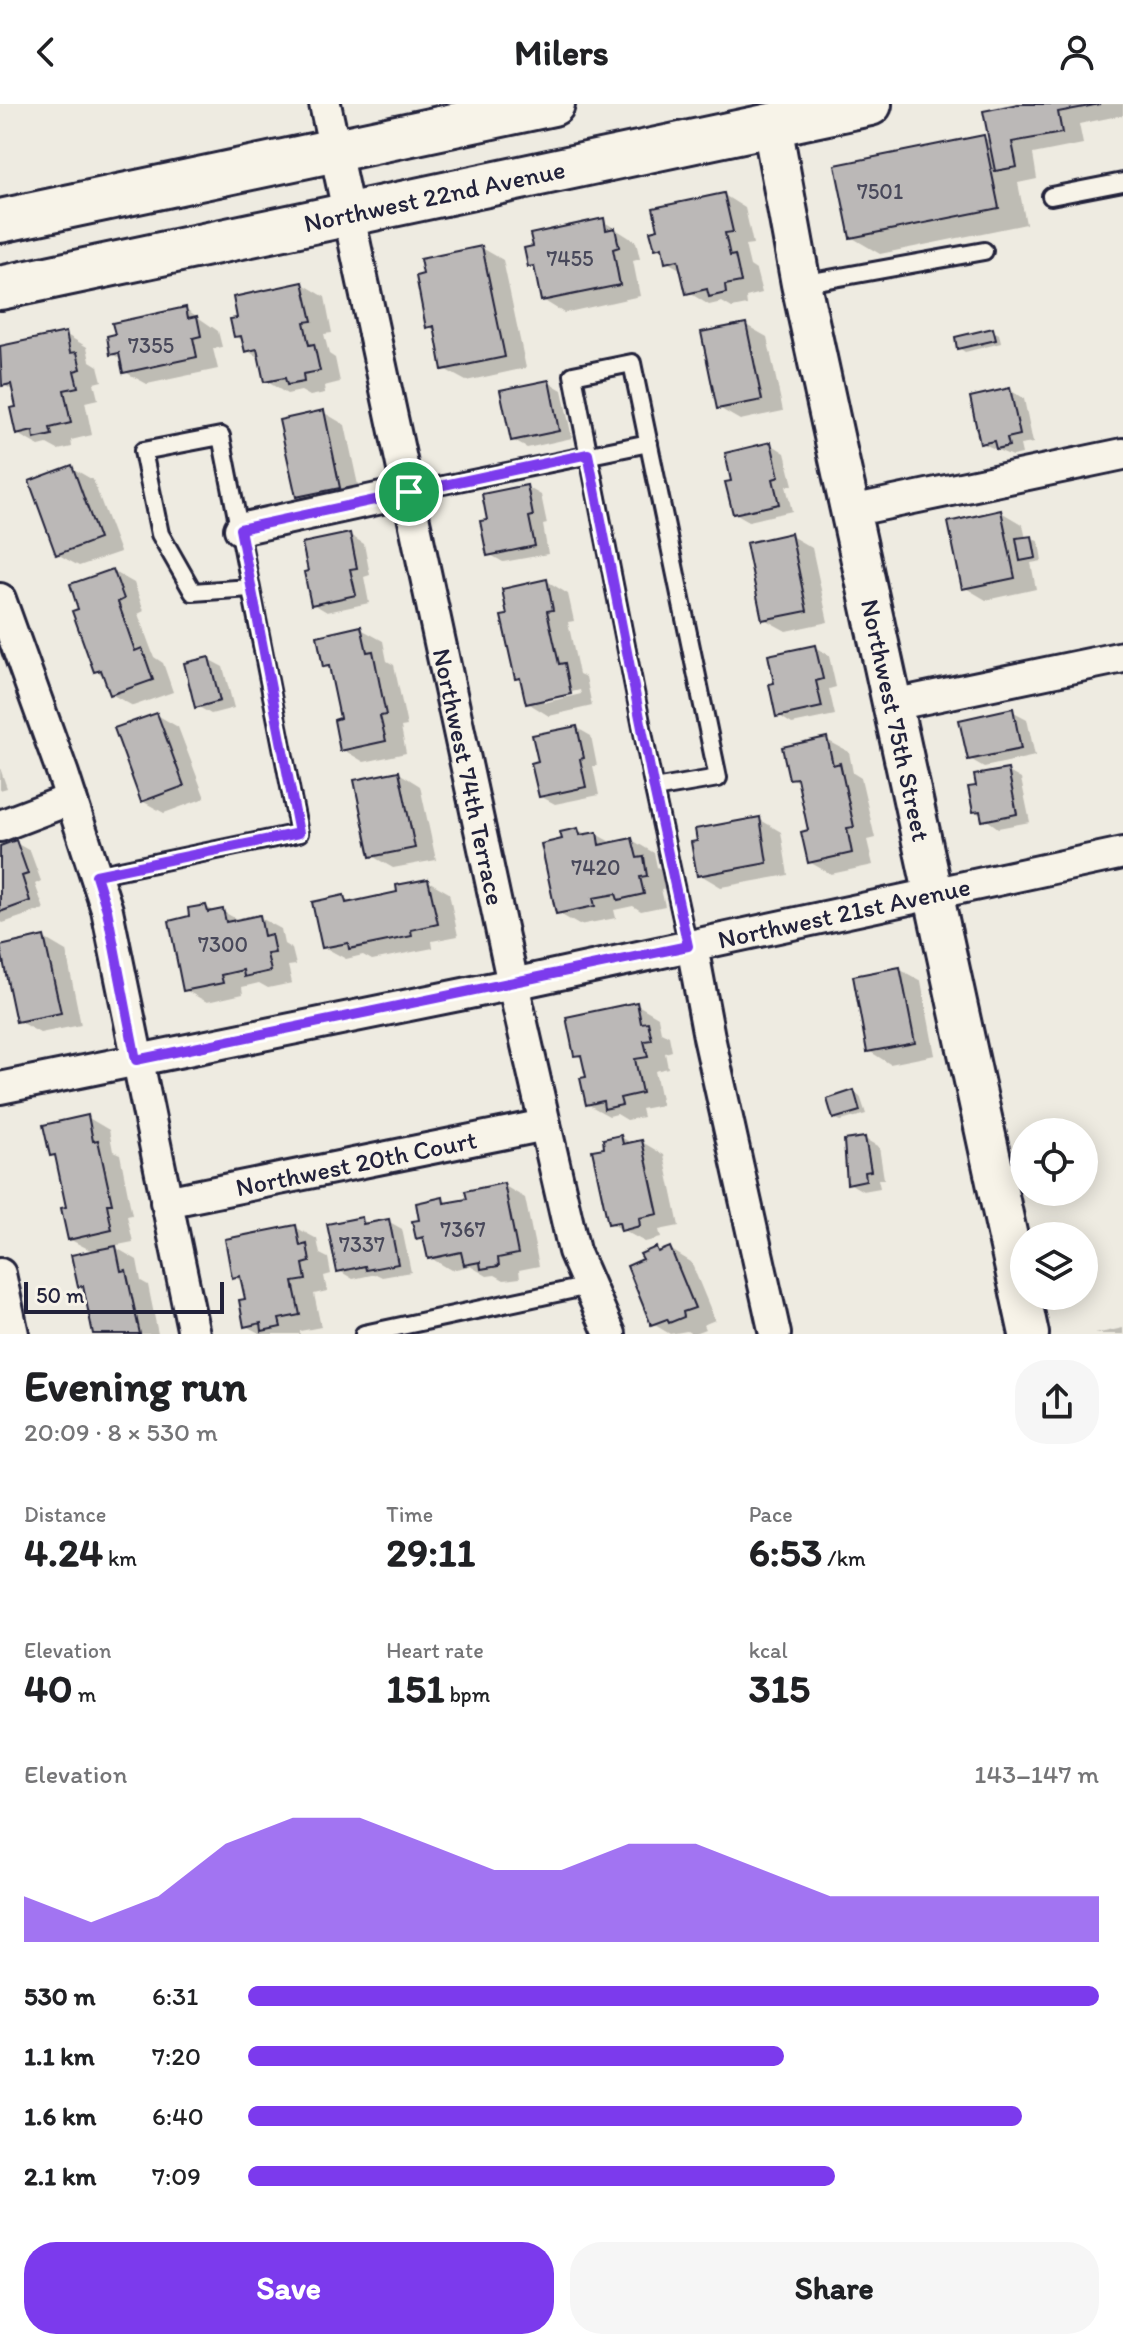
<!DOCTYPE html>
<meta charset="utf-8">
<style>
:root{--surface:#fff;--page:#f6f6f6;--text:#202124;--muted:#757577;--accent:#7c3aed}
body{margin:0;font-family:Itim,sans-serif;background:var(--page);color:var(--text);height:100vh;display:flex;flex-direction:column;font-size:30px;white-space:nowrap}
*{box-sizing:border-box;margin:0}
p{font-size:26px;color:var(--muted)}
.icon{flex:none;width:44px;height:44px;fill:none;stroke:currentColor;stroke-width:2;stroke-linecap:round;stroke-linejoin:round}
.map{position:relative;height:1230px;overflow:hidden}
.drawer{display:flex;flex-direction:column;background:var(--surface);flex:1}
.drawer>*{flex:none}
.fabs{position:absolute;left:1010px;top:1014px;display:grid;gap:16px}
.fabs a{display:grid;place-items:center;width:88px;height:88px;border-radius:50%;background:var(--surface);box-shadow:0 4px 20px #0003;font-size:40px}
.scale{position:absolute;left:24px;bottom:20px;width:200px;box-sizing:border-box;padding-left:8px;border:4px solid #22223b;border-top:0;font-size:22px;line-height:28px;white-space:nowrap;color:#22223b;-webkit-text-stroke:6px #f7f3e8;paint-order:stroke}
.pin{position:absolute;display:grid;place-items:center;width:68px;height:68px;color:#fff;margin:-34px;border:4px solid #fff;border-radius:50%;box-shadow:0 2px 8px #0007}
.round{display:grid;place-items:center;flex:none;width:84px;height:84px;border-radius:32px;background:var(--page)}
.summary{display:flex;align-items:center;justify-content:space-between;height:136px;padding:0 24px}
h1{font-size:44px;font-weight:700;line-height:60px}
.stats{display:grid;grid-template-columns:repeat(3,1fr);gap:12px;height:136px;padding:8px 24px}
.stats div{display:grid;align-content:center}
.stats b{font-size:40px;font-weight:700}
.stats small{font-size:22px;font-weight:400}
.stats p{font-size:22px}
.chart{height:224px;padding:16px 24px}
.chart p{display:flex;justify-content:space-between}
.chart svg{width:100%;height:144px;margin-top:8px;fill:var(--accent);opacity:.7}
.button{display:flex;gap:16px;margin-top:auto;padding:16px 24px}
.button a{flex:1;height:92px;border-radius:32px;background:var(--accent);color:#fff;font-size:32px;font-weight:700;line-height:92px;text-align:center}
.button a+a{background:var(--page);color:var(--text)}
ul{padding:0 24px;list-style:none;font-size:26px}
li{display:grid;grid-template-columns:128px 96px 1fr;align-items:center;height:60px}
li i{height:20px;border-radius:10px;background:var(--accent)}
header{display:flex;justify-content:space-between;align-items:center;height:104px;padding:0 24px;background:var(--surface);font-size:36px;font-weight:700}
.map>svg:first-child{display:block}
.shadow{fill:#0003;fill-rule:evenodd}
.building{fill:#bbb8b7;stroke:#22223b;stroke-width:2}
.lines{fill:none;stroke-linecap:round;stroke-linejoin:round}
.service-casing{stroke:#22223b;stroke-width:22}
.minor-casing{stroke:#22223b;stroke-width:36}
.tertiary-casing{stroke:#22223b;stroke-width:44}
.secondary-casing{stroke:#22223b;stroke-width:48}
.service{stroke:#f7f3e8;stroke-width:16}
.minor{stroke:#f7f3e8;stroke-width:30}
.tertiary{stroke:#f7f3e8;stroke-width:38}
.secondary{stroke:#f7f3e8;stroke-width:42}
.route-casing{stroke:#fff;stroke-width:16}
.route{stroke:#7c3aed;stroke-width:10}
.labels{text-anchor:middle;stroke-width:7;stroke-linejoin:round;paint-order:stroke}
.number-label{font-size:22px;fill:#48485a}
.street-label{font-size:26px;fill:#22223b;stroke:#f7f3e8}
</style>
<header><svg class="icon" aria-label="back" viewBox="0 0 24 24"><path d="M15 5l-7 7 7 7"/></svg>Milers<svg class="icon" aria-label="person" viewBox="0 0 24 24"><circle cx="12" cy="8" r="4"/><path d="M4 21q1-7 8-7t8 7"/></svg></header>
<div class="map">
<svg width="1123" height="1230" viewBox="0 0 1123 1230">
<rect width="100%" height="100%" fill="#eeebe1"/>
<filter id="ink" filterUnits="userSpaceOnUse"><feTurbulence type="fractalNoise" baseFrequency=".0125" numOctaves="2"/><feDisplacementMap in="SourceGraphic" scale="16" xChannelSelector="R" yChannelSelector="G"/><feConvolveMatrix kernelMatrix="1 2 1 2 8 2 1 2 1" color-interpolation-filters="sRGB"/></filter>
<g filter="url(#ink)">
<path class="shadow" d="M 1028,0 L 1123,0 L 1123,11 L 1079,20 L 1083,40 L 1033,50 L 1037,75 L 1018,79 L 1026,120 L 880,150 L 851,133 L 984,34 L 992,38 Z
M 724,91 L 745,104 L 753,140 L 745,141 L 750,162 L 756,166 L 762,189 L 746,193 L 747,201 L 732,204 L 722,198 L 709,201 L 688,188 L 682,166 L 667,158 L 665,149 L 656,144 Z
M 603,117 L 636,138 L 640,155 L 633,157 L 640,192 L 564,209 L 543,196 L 536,166 L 530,162 Z
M 482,144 L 503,156 L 526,264 L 466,277 L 444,265 L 437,228 L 428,222 Z
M 303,180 L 325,193 L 332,229 L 324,230 L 329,250 L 335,254 L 340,278 L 324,282 L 325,289 L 310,292 L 301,287 L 287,290 L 266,277 L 261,255 L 246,246 L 244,237 L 235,232 Z
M 186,205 L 218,227 L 222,243 L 213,245 L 218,265 L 147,280 L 125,268 L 122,256 L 112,250 L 117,232 Z
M 746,221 L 767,233 L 783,307 L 740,316 L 719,304 Z
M 992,226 L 999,230 L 1001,239 L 965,248 L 959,244 Z
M 65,230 L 87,243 L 90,257 L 98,262 L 102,277 L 94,279 L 98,295 L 85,298 L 92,331 L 71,336 L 72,343 L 58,346 L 47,340 L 39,342 L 17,330 L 18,304 L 14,287 L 4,281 L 0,244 Z
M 548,278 L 562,286 L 572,334 L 527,344 L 512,336 Z
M 1010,286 L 1024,295 L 1033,339 L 1020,341 L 1022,350 L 1012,352 L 981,339 Z
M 323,308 L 345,321 L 361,395 L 319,404 L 297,391 Z
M 771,340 L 785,349 L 793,381 L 786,382 L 792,407 L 749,417 L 735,409 L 734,378 Z
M 72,364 L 93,376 L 120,448 L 79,462 L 57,450 Z
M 527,383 L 541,391 L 547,420 L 543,421 L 548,450 L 503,458 L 489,450 Z
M 1001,408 L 1023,421 L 1026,435 L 1032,434 L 1039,438 L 1042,457 L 1031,459 L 1036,485 L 986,496 L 964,483 Z
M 350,431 L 364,440 L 370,471 L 364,473 L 369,499 L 327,508 L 312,499 Z
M 791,432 L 812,444 L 828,518 L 786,527 L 764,515 Z
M 113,467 L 134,479 L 144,507 L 138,510 L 154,553 L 163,559 L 173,588 L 133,602 L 111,590 L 104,572 L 96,567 L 81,506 Z
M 547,477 L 568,490 L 574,517 L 568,518 L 579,570 L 586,573 L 592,602 L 549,612 L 528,599 L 523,578 L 517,574 L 510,512 ZM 580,586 L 581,590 L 543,599 L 543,595 Z
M 361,525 L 383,537 L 387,557 L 394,561 L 407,622 L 401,623 L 406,649 L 364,658 L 342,645 L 342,616 L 332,566 L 325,561 Z
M 815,543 L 829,552 L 836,583 L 829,585 L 835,611 L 792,620 L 778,611 Z
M 208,555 L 223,563 L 234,604 L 211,610 L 197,602 Z
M 1012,607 L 1027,615 L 1035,652 L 984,663 L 970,655 Z
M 157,611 L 178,623 L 205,694 L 164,709 L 142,697 Z
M 577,624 L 591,632 L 597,662 L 593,662 L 599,691 L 555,700 L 540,692 L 540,659 Z
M 827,636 L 849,648 L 853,669 L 861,674 L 875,734 L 867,736 L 873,761 L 831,770 L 809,758 L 811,727 L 800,679 L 791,674 Z
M 0,664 L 7,684 L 0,686 Z
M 1007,667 L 1021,675 L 1030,718 L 998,724 L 975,707 L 979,683 Z
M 399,669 L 420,682 L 436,756 L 393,764 L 372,752 Z
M 759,715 L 781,728 L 788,771 L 721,783 L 699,770 Z
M 578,726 L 588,731 L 596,730 L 614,740 L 632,736 L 654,749 L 657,763 L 665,768 L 668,784 L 661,785 L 665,802 L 641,807 L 633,802 L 614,806 L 616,814 L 579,821 L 558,809 L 565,736 Z
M 16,739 L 30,747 L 41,777 L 35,780 L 44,805 L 3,819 L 0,817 L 0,744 Z
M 428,777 L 449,789 L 458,832 L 432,837 L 433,844 L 372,856 L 363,851 L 346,855 L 324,843 L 343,794 L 354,800 L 400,790 Z
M 206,803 L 215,808 L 222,807 L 240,817 L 259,813 L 281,825 L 284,840 L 292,845 L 296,861 L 288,862 L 292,879 L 268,884 L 259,879 L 242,883 L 243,890 L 207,898 L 185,886 L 192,814 Z
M 44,834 L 66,847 L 81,921 L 40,929 L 18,917 Z
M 899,865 L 921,877 L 935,951 L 890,960 L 869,947 Z
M 636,900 L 658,913 L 661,928 L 669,932 L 672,947 L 665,949 L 668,964 L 655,967 L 662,1001 L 641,1005 L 643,1013 L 627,1016 L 617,1010 L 609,1012 L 587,1000 L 588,974 L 585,956 L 576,951 Z
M 854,988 L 860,992 L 866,1010 L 841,1017 L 834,1014 Z
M 87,1013 L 109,1026 L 113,1047 L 120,1050 L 132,1111 L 127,1112 L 133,1138 L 113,1142 L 137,1156 L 141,1177 L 148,1181 L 158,1230 L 95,1230 L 85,1185 L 80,1181 L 94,1148 L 69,1135 L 68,1105 L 57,1054 L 52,1051 Z
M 621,1033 L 633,1040 L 642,1038 L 664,1051 L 679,1122 L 659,1126 L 661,1134 L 645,1138 L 610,1119 L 606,1045 Z
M 865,1035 L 879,1043 L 884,1075 L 878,1075 L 880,1084 L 863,1087 L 849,1079 Z
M 503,1081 L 525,1094 L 539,1162 L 519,1166 L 520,1174 L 504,1176 L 495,1171 L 487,1172 L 470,1162 L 451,1166 L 429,1153 L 427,1139 L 417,1134 L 422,1118 L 443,1096 L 450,1100 L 469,1096 Z
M 361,1116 L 370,1120 L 388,1117 L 402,1125 L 411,1168 L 382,1173 L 376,1170 L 353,1175 L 338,1166 Z
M 295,1123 L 317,1135 L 320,1150 L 328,1154 L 331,1170 L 324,1172 L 327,1187 L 314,1190 L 321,1223 L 300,1227 L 300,1230 L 261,1230 L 246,1222 L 247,1197 L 243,1178 L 234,1173 Z
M 656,1145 L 662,1149 L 670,1145 L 691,1158 L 715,1216 L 703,1221 L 705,1225 L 692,1230 L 687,1227 L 670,1230 L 653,1220 L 645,1156 Z
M 1123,1224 L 1123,1230 L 1095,1230 Z"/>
<path class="building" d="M 1018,0 L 1100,0 L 1058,8 L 1062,29 L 1012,38 L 1017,63 L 995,67 L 983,7 Z
M 984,31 L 999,104 L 850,134 L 835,61 Z
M 724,89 L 733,128 L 725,129 L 730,152 L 735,151 L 741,178 L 725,181 L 726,189 L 709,193 L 707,185 L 686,190 L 678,156 L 665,159 L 662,143 L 655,145 L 650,127 L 658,125 L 653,104 Z
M 604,114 L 606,126 L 615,124 L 619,143 L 613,145 L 620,181 L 541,197 L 534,162 L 528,163 L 524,144 L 533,142 L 530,130 Z
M 482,142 L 505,253 L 442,266 L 434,222 L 426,224 L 416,172 L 423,170 L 420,155 Z
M 303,178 L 312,217 L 304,218 L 309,241 L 314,240 L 320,267 L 303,270 L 304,278 L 287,281 L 285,274 L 264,278 L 257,245 L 245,248 L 241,232 L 234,233 L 230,215 L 237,214 L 233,193 Z
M 186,203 L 188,214 L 197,212 L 201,232 L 193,234 L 197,253 L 123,269 L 119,249 L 110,251 L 107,232 L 115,230 L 112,219 Z
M 746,219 L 762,296 L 717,305 L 701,228 Z
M 993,224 L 996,236 L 957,245 L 955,233 Z
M 66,228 L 70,249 L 77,248 L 81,265 L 74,267 L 78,283 L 64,286 L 71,319 L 50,324 L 52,331 L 34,335 L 33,327 L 16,331 L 10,304 L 16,303 L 11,280 L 2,282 L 0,242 Z
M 549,276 L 559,327 L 511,337 L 500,286 Z
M 1010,284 L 1020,331 L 1007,334 L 1009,342 L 996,345 L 994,337 L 980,340 L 970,293 Z
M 324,306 L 340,384 L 296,393 L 279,316 Z
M 771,338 L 779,373 L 773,375 L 779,400 L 733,410 L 725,378 L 731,377 L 725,349 Z
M 72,361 L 99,435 L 56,451 L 29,377 Z
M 527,381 L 533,412 L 529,413 L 535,442 L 487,452 L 480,417 L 487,416 L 482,390 Z
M 1001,406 L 1015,474 L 962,485 L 948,418 Z
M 350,429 L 357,464 L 350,465 L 356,491 L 311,501 L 304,468 L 308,467 L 302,439 Z
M 791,429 L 807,507 L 762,516 L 746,439 Z
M 1032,432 L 1036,454 L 1020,457 L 1016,434 Z
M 113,465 L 124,495 L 118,498 L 135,547 L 142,544 L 153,576 L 110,591 L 101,566 L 94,568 L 72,507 L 78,505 L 70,480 Z
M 547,475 L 553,506 L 547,507 L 559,560 L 565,559 L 571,590 L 526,600 L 520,574 L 515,575 L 501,512 L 507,511 L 502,485 Z
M 361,522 L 367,548 L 373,547 L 386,611 L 380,612 L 386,637 L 340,647 L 334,616 L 340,614 L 329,562 L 323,563 L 317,532 Z
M 815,541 L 823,575 L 816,577 L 822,603 L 776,613 L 769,580 L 774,579 L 768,551 Z
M 209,553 L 220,597 L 195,604 L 184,559 Z
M 1013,604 L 1021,645 L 968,656 L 959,616 Z
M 157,609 L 184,682 L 141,698 L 114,624 Z
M 577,622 L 584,654 L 580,655 L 586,683 L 539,693 L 531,659 L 538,657 L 532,631 Z
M 827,633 L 833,661 L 840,659 L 854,723 L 847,724 L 852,749 L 808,759 L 801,728 L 808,726 L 797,674 L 789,675 L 782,643 Z
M 1008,665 L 1017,710 L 982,717 L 980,707 L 973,708 L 968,683 L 976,682 L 974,671 Z
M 399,667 L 415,744 L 370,753 L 354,676 Z
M 760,713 L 767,759 L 697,772 L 691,738 L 697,737 L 695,725 Z
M 578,724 L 580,731 L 597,728 L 599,741 L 632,734 L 637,754 L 644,753 L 647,772 L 640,773 L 644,790 L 618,796 L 616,790 L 593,794 L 595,802 L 556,810 L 541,740 L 562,735 L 560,728 Z
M 16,736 L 28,770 L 22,772 L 30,797 L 0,808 L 0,742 Z
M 428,775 L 438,820 L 411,826 L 412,832 L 349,845 L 348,839 L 322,844 L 312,798 L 344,791 L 346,799 L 397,788 L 396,781 Z
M 206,801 L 208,808 L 223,805 L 226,818 L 260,811 L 264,832 L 271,830 L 275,849 L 267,850 L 271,867 L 244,873 L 243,866 L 221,871 L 223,879 L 183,887 L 169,817 L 189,812 L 188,804 Z
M 44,832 L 61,909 L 16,918 L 0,842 Z
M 900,863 L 915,939 L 867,948 L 853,872 Z
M 637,898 L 641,919 L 648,918 L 652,936 L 644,937 L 648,953 L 635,955 L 642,989 L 620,994 L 622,1001 L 604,1005 L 603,997 L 586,1001 L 580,974 L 586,973 L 581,951 L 574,952 L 566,913 Z
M 854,986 L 860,1007 L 833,1015 L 827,995 Z
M 88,1011 L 93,1037 L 98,1036 L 112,1100 L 107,1100 L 112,1126 L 68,1136 L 61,1104 L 66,1103 L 55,1051 L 50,1052 L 43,1021 Z
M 621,1031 L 623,1040 L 642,1036 L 658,1110 L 639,1114 L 640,1122 L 621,1127 L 619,1118 L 608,1120 L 592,1046 L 604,1044 L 603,1035 Z
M 865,1033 L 871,1067 L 865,1068 L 866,1076 L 847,1080 L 844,1036 Z
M 504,1079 L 518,1150 L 498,1154 L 499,1162 L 481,1165 L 480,1158 L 464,1161 L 461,1148 L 428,1155 L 423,1133 L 416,1135 L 412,1117 L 419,1116 L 416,1099 L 443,1093 L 444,1099 L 467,1095 L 465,1087 Z
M 362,1113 L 363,1120 L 389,1115 L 398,1160 L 366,1166 L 365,1162 L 337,1168 L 327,1120 Z
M 296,1121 L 300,1142 L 307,1140 L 310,1158 L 303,1160 L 306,1176 L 293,1178 L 300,1211 L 279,1215 L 281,1223 L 262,1227 L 261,1219 L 244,1223 L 239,1196 L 245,1195 L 240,1172 L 232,1174 L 225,1135 Z
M 116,1142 L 121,1167 L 126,1166 L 140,1230 L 93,1230 L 83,1182 L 78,1183 L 71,1151 Z
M 656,1143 L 658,1148 L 670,1143 L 695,1204 L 683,1208 L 684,1213 L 669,1219 L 667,1215 L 651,1221 L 627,1162 L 643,1155 L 640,1150 Z"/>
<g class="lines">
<g class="service-casing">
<path id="service" d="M 1051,92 L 1123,78
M 801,180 L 984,147
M 409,388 L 649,339
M 654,685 L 718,674 L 632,259 L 573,271 L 654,685 L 688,842
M 96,771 L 299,729 L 221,332 L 143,347 L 160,430 L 193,488 L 250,484
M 364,1230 L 589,1182"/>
</g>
<g class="minor-casing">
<g id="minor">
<path id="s1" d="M 325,0 L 513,880 L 574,1147 L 610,1230"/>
<path d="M 851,407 L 1123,350"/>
<path d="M 240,425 L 409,388"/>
<path d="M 0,495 L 63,670 L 107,806 L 194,1230"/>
<path d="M 892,601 L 1123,553"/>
<path d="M 0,722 L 71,695"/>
<path d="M 692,842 L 709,933 L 775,1230"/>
<path id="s2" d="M 0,984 L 513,880 L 1123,749"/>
<path id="s3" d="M 166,1098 L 545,1021"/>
<path d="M 0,1170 L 13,1230"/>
</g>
</g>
<g class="tertiary-casing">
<g id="tertiary">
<path id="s4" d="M 772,21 L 801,180 L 1029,1230"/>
</g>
</g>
<g class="secondary-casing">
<g id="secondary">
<path d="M 0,117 L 553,0"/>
<path id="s5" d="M 0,184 L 870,0"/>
</g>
</g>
<use href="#service" class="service"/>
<use href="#minor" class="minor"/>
<use href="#tertiary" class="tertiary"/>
<use href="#secondary" class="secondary"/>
</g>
</g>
<g class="lines" filter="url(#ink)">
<g class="route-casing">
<path id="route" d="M 588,350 L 654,685 L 688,842 L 136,956 L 107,806 L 96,771 L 299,729 L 240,425 Z"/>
</g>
<use href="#route" class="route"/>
</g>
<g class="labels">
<g class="number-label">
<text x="880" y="95">7501</text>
<text x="570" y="162">7455</text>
<text x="151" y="249">7355</text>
<text x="596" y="771">7420</text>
<text x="223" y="848">7300</text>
<text x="463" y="1133">7367</text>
<text x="362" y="1148">7337</text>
</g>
<g class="street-label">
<text dy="9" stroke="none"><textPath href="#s5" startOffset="444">Northwest 22nd Avenue</textPath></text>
<text dy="9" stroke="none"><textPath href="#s4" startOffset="608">Northwest 75th Street</textPath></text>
<text dy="9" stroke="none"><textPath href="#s1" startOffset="688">Northwest 74th Terrace</textPath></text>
<text dy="9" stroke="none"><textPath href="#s2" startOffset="862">Northwest 21st Avenue</textPath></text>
<text dy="9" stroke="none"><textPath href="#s3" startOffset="194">Northwest 20th Court</textPath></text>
</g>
</g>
</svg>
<div class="fabs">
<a><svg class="icon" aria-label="locate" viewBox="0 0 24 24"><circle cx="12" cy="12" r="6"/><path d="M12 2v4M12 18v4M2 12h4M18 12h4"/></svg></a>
<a><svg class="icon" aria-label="layers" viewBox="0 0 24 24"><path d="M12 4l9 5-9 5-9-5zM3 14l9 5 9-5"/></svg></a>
</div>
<div class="scale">50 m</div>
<div class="pin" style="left:409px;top:388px;background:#1e9e55"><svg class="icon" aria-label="arrive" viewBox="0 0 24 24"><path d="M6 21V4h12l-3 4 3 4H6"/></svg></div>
</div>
<section class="drawer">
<div class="summary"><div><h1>Evening run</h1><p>20:09 · 8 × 530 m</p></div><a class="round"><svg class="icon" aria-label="share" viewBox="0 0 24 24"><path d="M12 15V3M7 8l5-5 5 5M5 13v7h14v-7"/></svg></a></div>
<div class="stats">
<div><p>Distance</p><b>4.24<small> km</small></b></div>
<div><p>Time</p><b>29:11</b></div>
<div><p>Pace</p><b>6:53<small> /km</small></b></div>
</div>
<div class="stats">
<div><p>Elevation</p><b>40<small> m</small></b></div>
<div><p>Heart rate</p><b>151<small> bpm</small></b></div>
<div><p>kcal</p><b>315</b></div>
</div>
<div class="chart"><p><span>Elevation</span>143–147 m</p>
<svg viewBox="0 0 160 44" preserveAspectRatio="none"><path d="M0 44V30L10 38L20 30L30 14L40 6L50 6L60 14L70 22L80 22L90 14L100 14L110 22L120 30L130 30L140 30L150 30L160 30V44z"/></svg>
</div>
<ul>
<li><b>530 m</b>6:31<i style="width:100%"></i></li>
<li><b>1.1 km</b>7:20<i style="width:63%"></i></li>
<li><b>1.6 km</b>6:40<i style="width:91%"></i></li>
<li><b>2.1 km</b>7:09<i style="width:69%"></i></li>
</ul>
<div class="button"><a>Save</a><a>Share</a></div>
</section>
